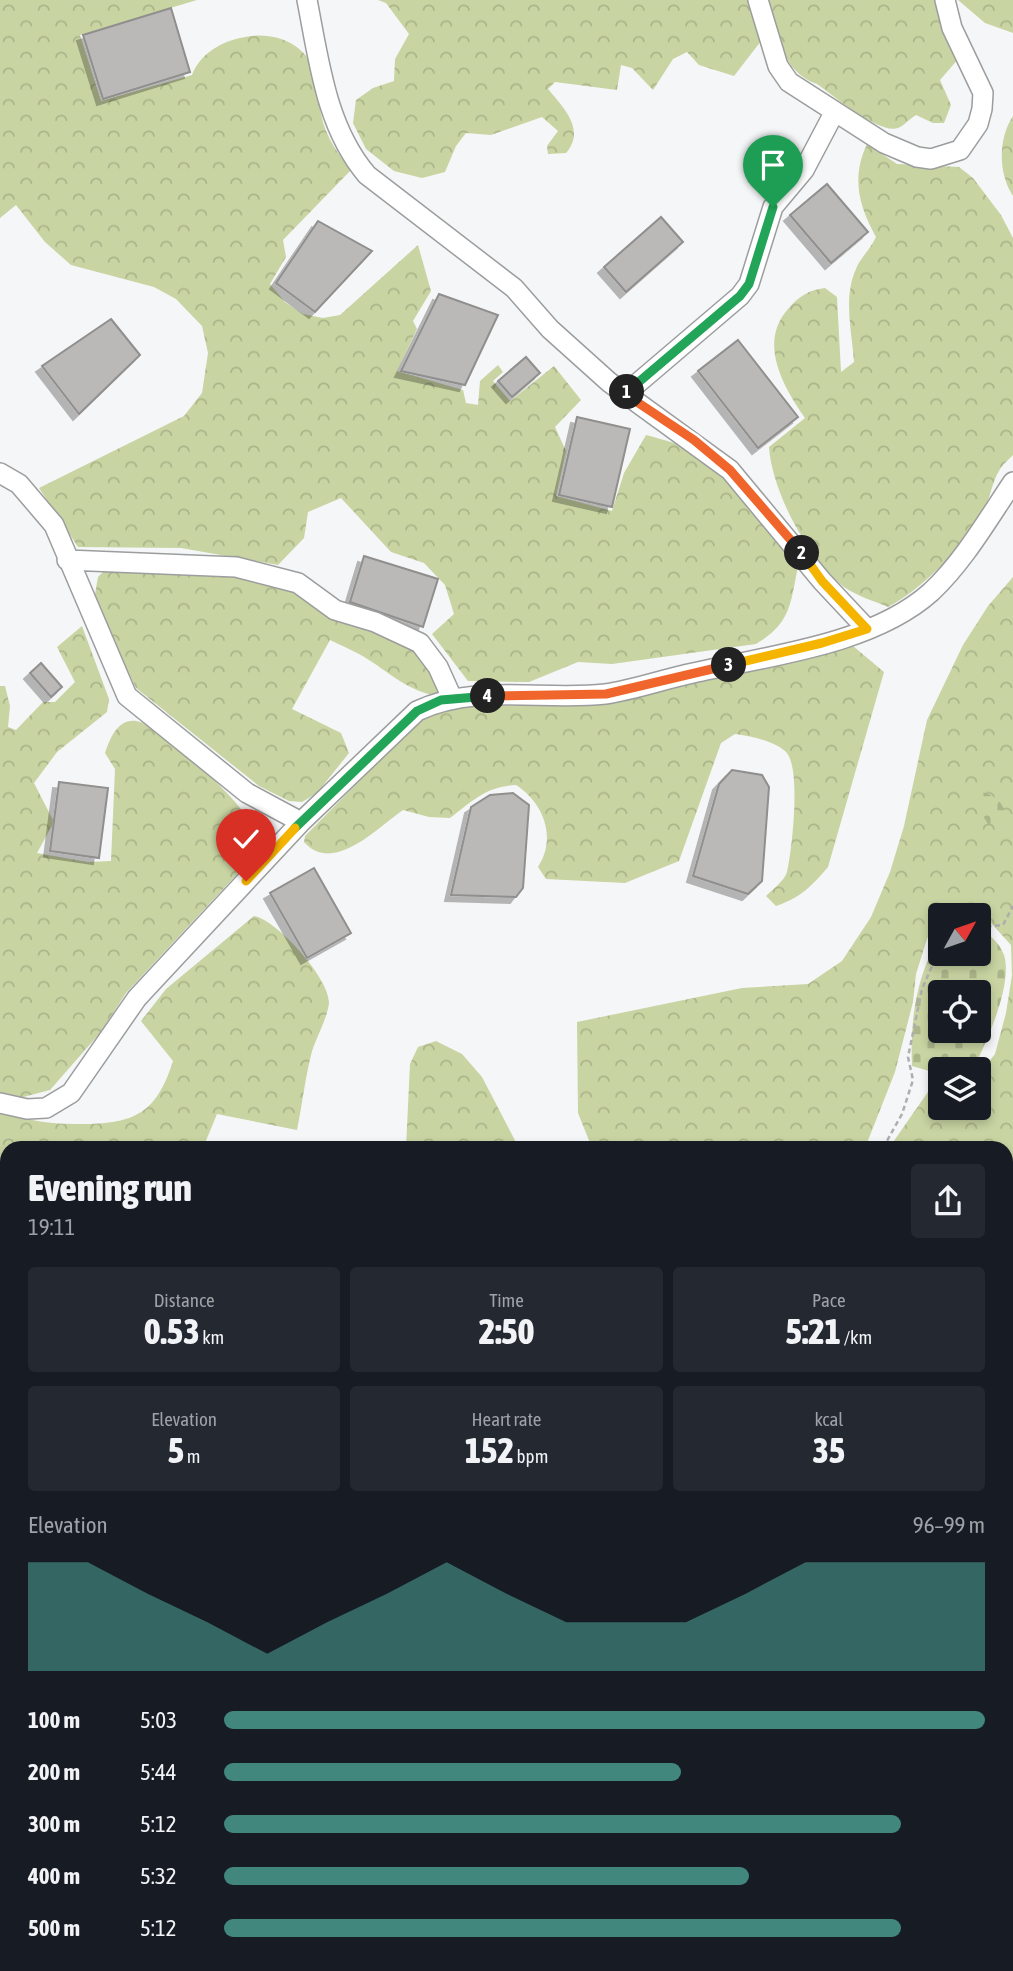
<!DOCTYPE html>
<meta charset="utf-8">
<style>
:root{--surface:#171b24;--page:#242831;--text:#f1f3f6;--muted:#9ea1a6;--accent:#41877e}
body{margin:0;font-family:"Asap Condensed",sans-serif;background:var(--page);color:var(--text);height:100vh;display:flex;flex-direction:column;font-size:26px;white-space:nowrap}
*{box-sizing:border-box;margin:0}
p{font-size:23px;color:var(--muted)}
.icon{flex:none;width:38px;height:38px;fill:none;stroke:currentColor;stroke-width:2;stroke-linecap:round;stroke-linejoin:round}
.map{position:relative;flex:1;overflow:hidden}
.side{position:absolute;left:0px;top:1141px;width:1013px;height:831px;display:flex;flex-direction:column;background:var(--surface);border-radius:21px 21px 0 0;box-shadow:0 4px 10px #0003}
.side>*{flex:none}
.needle{width:46px;rotate:50deg}
.buttons{position:absolute;left:928px;top:903px;display:grid;gap:14px}
.buttons a{display:grid;place-items:center;width:63px;height:63px;border-radius:7px;background:var(--surface);box-shadow:0 4px 10px #0003;font-size:35px}
.pin{position:absolute;display:grid;place-items:center;width:60px;height:60px;color:#fff;margin:-72px -30px;border-radius:50% 50% 50% 0;rotate:-45deg;box-shadow:0 0 7px #0007}
.pin .icon{rotate:45deg}
.km{position:absolute;width:35px;height:35px;margin:-18px;border-radius:50%;background:#222;color:#fff;font-size:19px;line-height:35px;text-align:center}
.round{display:grid;place-items:center;flex:none;width:74px;height:74px;border-radius:7px;background:var(--page)}
.summary{display:flex;align-items:center;justify-content:space-between;height:119px;padding:0 28px}
h1{font-size:38px;font-weight:800;line-height:52px}
.stats{display:grid;grid-template-columns:repeat(3,1fr);gap:10px;height:119px;padding:7px 28px}
.stats div{display:grid;align-content:center;border-radius:7px;background:var(--page);text-align:center}
.stats b{font-size:35px;font-weight:800}
.stats small{font-size:19px;font-weight:400}
.stats p{font-size:19px}
.chart{height:196px;padding:14px 28px}
.chart p{display:flex;justify-content:space-between}
.chart svg{width:100%;height:126px;margin-top:7px;fill:var(--accent);opacity:.7}
ul{padding:0 28px;list-style:none;font-size:23px}
li{display:grid;grid-template-columns:112px 84px 1fr;align-items:center;height:52px}
li i{height:18px;border-radius:9px;background:var(--accent)}
.map>svg:first-child{display:block}
.forest{fill:url(#forest-crowns)}
.cemetery{fill:url(#cemetery-stones);fill-rule:evenodd}
.building{fill:#bab9b8;stroke:#908f8e;stroke-width:2;filter:url(#shadow)}
.lines{fill:none;stroke-linecap:round;stroke-linejoin:round}
.minor-casing{stroke:#9c9d9e;stroke-width:22}
.path{stroke:#adaeaf;stroke-width:2.5;stroke-dasharray:5 3.5;stroke-linecap:butt}
.minor{stroke:#fff;stroke-width:19}
.split-1-casing{stroke:#fff;stroke-width:14}
.split-2-casing{stroke:#fff;stroke-width:14}
.split-3-casing{stroke:#fff;stroke-width:14}
.split-4-casing{stroke:#fff;stroke-width:14}
.split-5-casing{stroke:#fff;stroke-width:14}
.split-6-casing{stroke:#fff;stroke-width:14}
.split-1{stroke:#22a559;stroke-width:9}
.split-2{stroke:#f0652b;stroke-width:9}
.split-3{stroke:#f5b400;stroke-width:9}
.split-4{stroke:#f0652b;stroke-width:9}
.split-5{stroke:#22a559;stroke-width:9}
.split-6{stroke:#f5b400;stroke-width:9}
</style>
<div class="map">
<svg width="1013" height="1971" viewBox="0 0 1013 1971">
<defs>
<pattern id="forest-crowns" width="20" height="18" patternUnits="userSpaceOnUse" patternTransform="scale(1.75)"><rect width="20" height="18" fill="#c8d4a2"/><path d="M2 6a3 3 0 1 1 6 0M12 15a3 3 0 1 1 6 0" fill="none" stroke="#abb58a"/></pattern>
<pattern id="cemetery-stones" width="16" height="16" patternUnits="userSpaceOnUse" patternTransform="scale(1.75)"><rect width="16" height="16" fill="#c8d4a2"/><path d="M2 7V4a2 2 0 0 1 4 0v3zM10 15v-3a2 2 0 0 1 4 0v3z" fill="#abb58a"/></pattern>
<filter id="shadow"><feDropShadow dx="-6" dy="6" stdDeviation="0" flood-color="#0004"/></filter>
</defs>
<rect width="100%" height="100%" fill="#f5f6f7"/>
<path class="forest" d="M 0,0 L 197,0 L 80,35 L 101,101 L 192,75 C 200,55 218,43 240,38 C 272,30 308,42 316,77 C 319,89 318,102 321,114 C 325,136 338,154 351,170 L 283,240 L 286,257 L 270,284 L 285,302 L 303,314 L 323,318 L 340,315 L 418,245 L 431,291 L 413,321 L 417,329 L 397,371 L 463,390 L 466,403 L 478,405 L 480,381 L 498,365 L 503,372 L 493,381 L 510,401 L 554,366 L 581,400 L 555,427 L 566,451 L 556,496 L 612,511 L 624,473 L 646,435 C 664,440 681,444 698,453 C 736,474 771,528 799,562 C 790,602 793,622 756,644 L 612,664 L 578,662 L 529,682 L 468,681 L 432,634 L 454,614 L 445,585 L 424,563 L 391,552 L 341,498 L 308,512 L 304,538 L 278,565 L 181,548 L 78,547 L 39,488 L 184,416 L 202,393 L 208,353 L 202,326 L 176,299 L 154,287 L 71,265 L 45,242 L 16,205 L 0,218 Z
M 378,0 L 748,0 L 761,41 L 734,76 L 699,65 L 687,52 L 673,59 L 653,90 L 632,68 L 621,65 L 617,90 L 555,82 L 548,89 C 564,108 586,130 566,153 L 548,154 L 547,146 L 558,131 L 542,117 L 491,135 L 466,133 L 456,146 L 445,172 L 422,178 L 394,171 L 366,149 L 353,123 L 356,100 L 373,88 L 394,81 L 395,59 L 409,34 L 386,3 Z
M 767,0 L 936,0 L 959,58 L 940,80 L 951,105 L 944,123 L 933,123 L 916,115 C 909,119 904,126 898,128 C 880,135 833,95 817,84 C 781,72 777,32 767,0 Z
M 958,0 L 1013,0 L 1013,33 L 985,23 Z
M 1013,116 L 1013,196 C 998,173 998,139 1013,116 Z
M 867,144 L 897,164 L 959,167 L 973,178 L 1001,215 L 1013,238 L 1013,455 C 1008,460 1002,465 999,471 C 991,484 990,502 981,516 C 959,550 924,588 888,607 C 874,601 857,596 844,587 C 808,559 772,492 769,447 L 805,418 C 783,386 758,343 788,309 C 799,296 809,290 825,288 L 837,297 L 841,372 L 854,362 C 852,332 843,297 856,269 C 860,258 870,250 876,237 C 859,206 851,178 867,144 Z
M 106,569 L 249,576 L 279,583 L 383,631 L 408,646 L 427,665 L 440,686 L 436,696 C 408,690 392,675 369,660 C 357,652 342,646 330,640 L 292,709 L 341,733 L 349,753 L 317,793 L 302,802 L 289,801 L 259,786 L 136,688 L 94,600 L 98,577 Z
M 1013,577 L 1013,1494 L 1006,1498 L 1006,1148 L 889,1148 L 930,1089 L 940,1087 L 940,1108 L 978,1108 L 978,1076 L 995,1054 L 1006,1013 L 1012,975 L 1011,945 L 990,922 L 966,908 L 940,915 L 927,939 L 916,974 L 913,1002 L 895,1072 L 865,1148 L 592,1148 L 578,1113 L 577,1022 L 742,988 L 808,984 L 842,961 L 871,917 L 890,872 L 904,826 L 927,720 L 963,645 L 988,606 Z
M 82,626 L 109,699 L 107,712 L 57,752 L 34,783 L 54,822 L 37,853 L 88,862 L 111,861 L 115,769 L 105,753 C 110,739 117,719 136,721 C 158,723 243,803 251,824 C 255,835 255,844 254,856 L 126,993 L 100,1033 L 50,1090 L 16,1099 L 0,1096 L 0,686 L 5,686 L 10,706 L 8,727 L 16,730 L 43,702 L 55,702 L 75,682 L 57,647 Z
M 853,646 L 884,672 L 828,867 C 812,886 800,898 776,906 L 766,896 C 773,889 785,880 787,872 C 792,851 802,764 785,751 C 772,740 750,736 735,734 L 721,743 L 679,861 L 625,883 L 546,879 L 538,867 C 557,838 544,803 516,785 C 487,786 472,801 450,818 L 429,817 L 403,810 C 377,828 333,875 304,842 L 305,836 L 410,730 L 434,712 L 467,707 L 612,703 Z
M 254,916 C 277,920 330,979 329,1003 C 327,1020 315,1039 311,1055 C 305,1079 302,1106 297,1130 L 217,1114 L 203,1148 L 7,1148 L 7,1355 L 0,1351 L 0,1111 C 31,1121 47,1124 80,1124 C 133,1124 156,1115 173,1061 L 141,1021 L 166,989 Z
M 436,1041 L 462,1054 L 482,1077 L 519,1148 L 406,1148 L 410,1064 L 418,1047 Z
M 7,1527 L 7,1965 L 625,1965 L 630,1971 L 0,1971 L 0,1534 Z
M 1011,1887 L 1013,1971 L 1002,1971 L 999,1965 L 1006,1965 L 1006,1893 Z"/>
<path class="cemetery" d="M 982,792 C 996,796 1003,802 1006,816 L 998,823 L 988,824 L 978,808 Z
M 978,927 C 990,935 999,942 1004,955 C 1013,984 987,1041 974,1067 L 940,1069 L 940,1074 L 912,1066 C 910,1020 916,976 940,936 L 940,954 L 978,954 ZM 940,992 L 978,992 L 978,1031 L 940,1031 Z
M 1013,1307 L 1013,1394 L 1006,1401 L 1006,1312 Z"/>
<path class="building" d="M 171,8 L 190,72 L 103,99 L 83,35 Z
M 827,184 L 868,232 L 831,263 L 790,215 Z
M 661,217 L 683,242 L 626,292 L 604,267 Z
M 318,221 L 372,251 L 315,312 L 276,283 Z
M 439,294 L 498,315 L 465,385 L 401,371 Z
M 111,319 L 140,355 L 79,414 L 42,366 Z
M 738,340 L 798,417 L 758,448 L 698,371 Z
M 526,357 L 540,373 L 512,397 L 498,381 Z
M 577,417 L 630,429 L 612,507 L 559,495 Z
M 364,556 L 438,579 L 423,627 L 350,602 Z
M 41,663 L 62,687 L 51,697 L 30,673 Z
M 732,770 L 762,775 L 769,787 L 762,881 L 748,894 L 693,876 L 719,784 Z
M 59,782 L 108,788 L 99,858 L 50,851 Z
M 513,793 L 529,805 L 523,888 L 516,897 L 451,895 L 471,807 L 490,795 Z
M 314,868 L 351,933 L 307,958 L 270,893 Z"/>
<g class="lines">
<g class="minor-casing">
<path id="minor" d="M 307,0 C 319,61 326,127 367,175 L 514,288 L 550,329 L 609,382 L 730,470 L 822,581 L 867,629
M 758,0 L 778,66 L 789,82 L 884,143 L 917,157 L 931,159 L 960,150 L 978,124 L 982,109 L 983,93 L 952,28 L 945,0
M 625,394 L 740,296 L 749,284 L 773,207 L 804,170 L 834,113
M 0,473 L 19,484 L 54,525 L 127,696 L 247,793 L 301,822
M 67,560 L 236,567 L 298,583 L 335,610 L 375,622 L 420,643 L 438,667 L 452,698
M 0,1103 L 27,1109 L 46,1108 L 71,1093 L 137,998 L 301,822 L 417,711 C 476,683 542,701 605,694 C 634,690 664,679 693,673 C 767,656 872,645 931,592 C 964,561 988,519 1013,482
M 0,1401 L 7,1436
M 0,1500 L 7,1488
M 1006,1603 L 1013,1607
M 1006,1872 L 1013,1864
M 937,1971 L 938,1965"/>
</g>
<path class="path" d="M 978,927 L 1003,925 L 1013,906
M 883,1148 L 902,1114 L 913,1080 L 908,1057 L 922,989 L 940,948"/>
<use href="#minor" class="minor"/>
</g>
<g class="lines">
<g class="split-1-casing">
<path id="split-1" d="M 627,392 L 740,296 L 749,284 L 773,207"/>
</g>
<g class="split-2-casing">
<path id="split-2" d="M 627,392 L 625,394 L 694,440 L 730,470 L 802,553"/>
</g>
<g class="split-3-casing">
<path id="split-3" d="M 729,665 L 822,643 L 867,629 L 822,581 L 802,553"/>
</g>
<g class="split-4-casing">
<path id="split-4" d="M 488,696 L 606,694 L 729,665"/>
</g>
<g class="split-5-casing">
<path id="split-5" d="M 295,828 L 417,711 L 441,700 L 488,696"/>
</g>
<g class="split-6-casing">
<path id="split-6" d="M 246,881 L 295,828"/>
</g>
<use href="#split-1" class="split-1"/>
<use href="#split-2" class="split-2"/>
<use href="#split-3" class="split-3"/>
<use href="#split-4" class="split-4"/>
<use href="#split-5" class="split-5"/>
<use href="#split-6" class="split-6"/>
</g>
</svg>
<div class="buttons">
<a><svg class="needle" viewBox="-14 -14 28 28"><path d="M0-13l5 13h-10z" fill="#e53935"/><path d="M0 13l5-13h-10z" fill="#9ea1a6"/></svg></a>
<a><svg class="icon" aria-label="locate" viewBox="0 0 24 24"><circle cx="12" cy="12" r="6"/><path d="M12 2v4M12 18v4M2 12h4M18 12h4"/></svg></a>
<a><svg class="icon" aria-label="layers" viewBox="0 0 24 24"><path d="M12 4l9 5-9 5-9-5zM3 14l9 5 9-5"/></svg></a>
</div>
<div class="pin" style="left:773px;top:207px;background:#1e9e55"><svg class="icon" aria-label="arrive" viewBox="0 0 24 24"><path d="M6 21V4h12l-3 4 3 4H6"/></svg></div>
<div class="pin" style="left:246px;top:881px;background:#d93025"><svg class="icon" aria-label="check" viewBox="0 0 24 24"><path d="M5 12l5 5 9-10"/></svg></div>
<b class="km" style="left:627px;top:392px">1</b>
<b class="km" style="left:802px;top:553px">2</b>
<b class="km" style="left:729px;top:665px">3</b>
<b class="km" style="left:488px;top:696px">4</b>
<section class="side">
<div class="summary"><div><h1>Evening run</h1><p>19:11</p></div><a class="round"><svg class="icon" aria-label="share" viewBox="0 0 24 24"><path d="M12 15V3M7 8l5-5 5 5M5 13v7h14v-7"/></svg></a></div>
<div class="stats">
<div><p>Distance</p><b>0.53<small> km</small></b></div>
<div><p>Time</p><b>2:50</b></div>
<div><p>Pace</p><b>5:21<small> /km</small></b></div>
</div>
<div class="stats">
<div><p>Elevation</p><b>5<small> m</small></b></div>
<div><p>Heart rate</p><b>152<small> bpm</small></b></div>
<div><p>kcal</p><b>35</b></div>
</div>
<div class="chart"><p><span>Elevation</span>96–99 m</p>
<svg viewBox="0 0 160 44" preserveAspectRatio="none"><path d="M0 44V6L10 6L20 17L30 27L40 38L50 27L60 17L70 6L80 17L90 27L100 27L110 27L120 17L130 6L140 6L150 6L160 6V44z"/></svg>
</div>
<ul>
<li><b>100 m</b>5:03<i style="width:100%"></i></li>
<li><b>200 m</b>5:44<i style="width:60%"></i></li>
<li><b>300 m</b>5:12<i style="width:89%"></i></li>
<li><b>400 m</b>5:32<i style="width:69%"></i></li>
<li><b>500 m</b>5:12<i style="width:89%"></i></li>
</ul>
</section>
</div>
